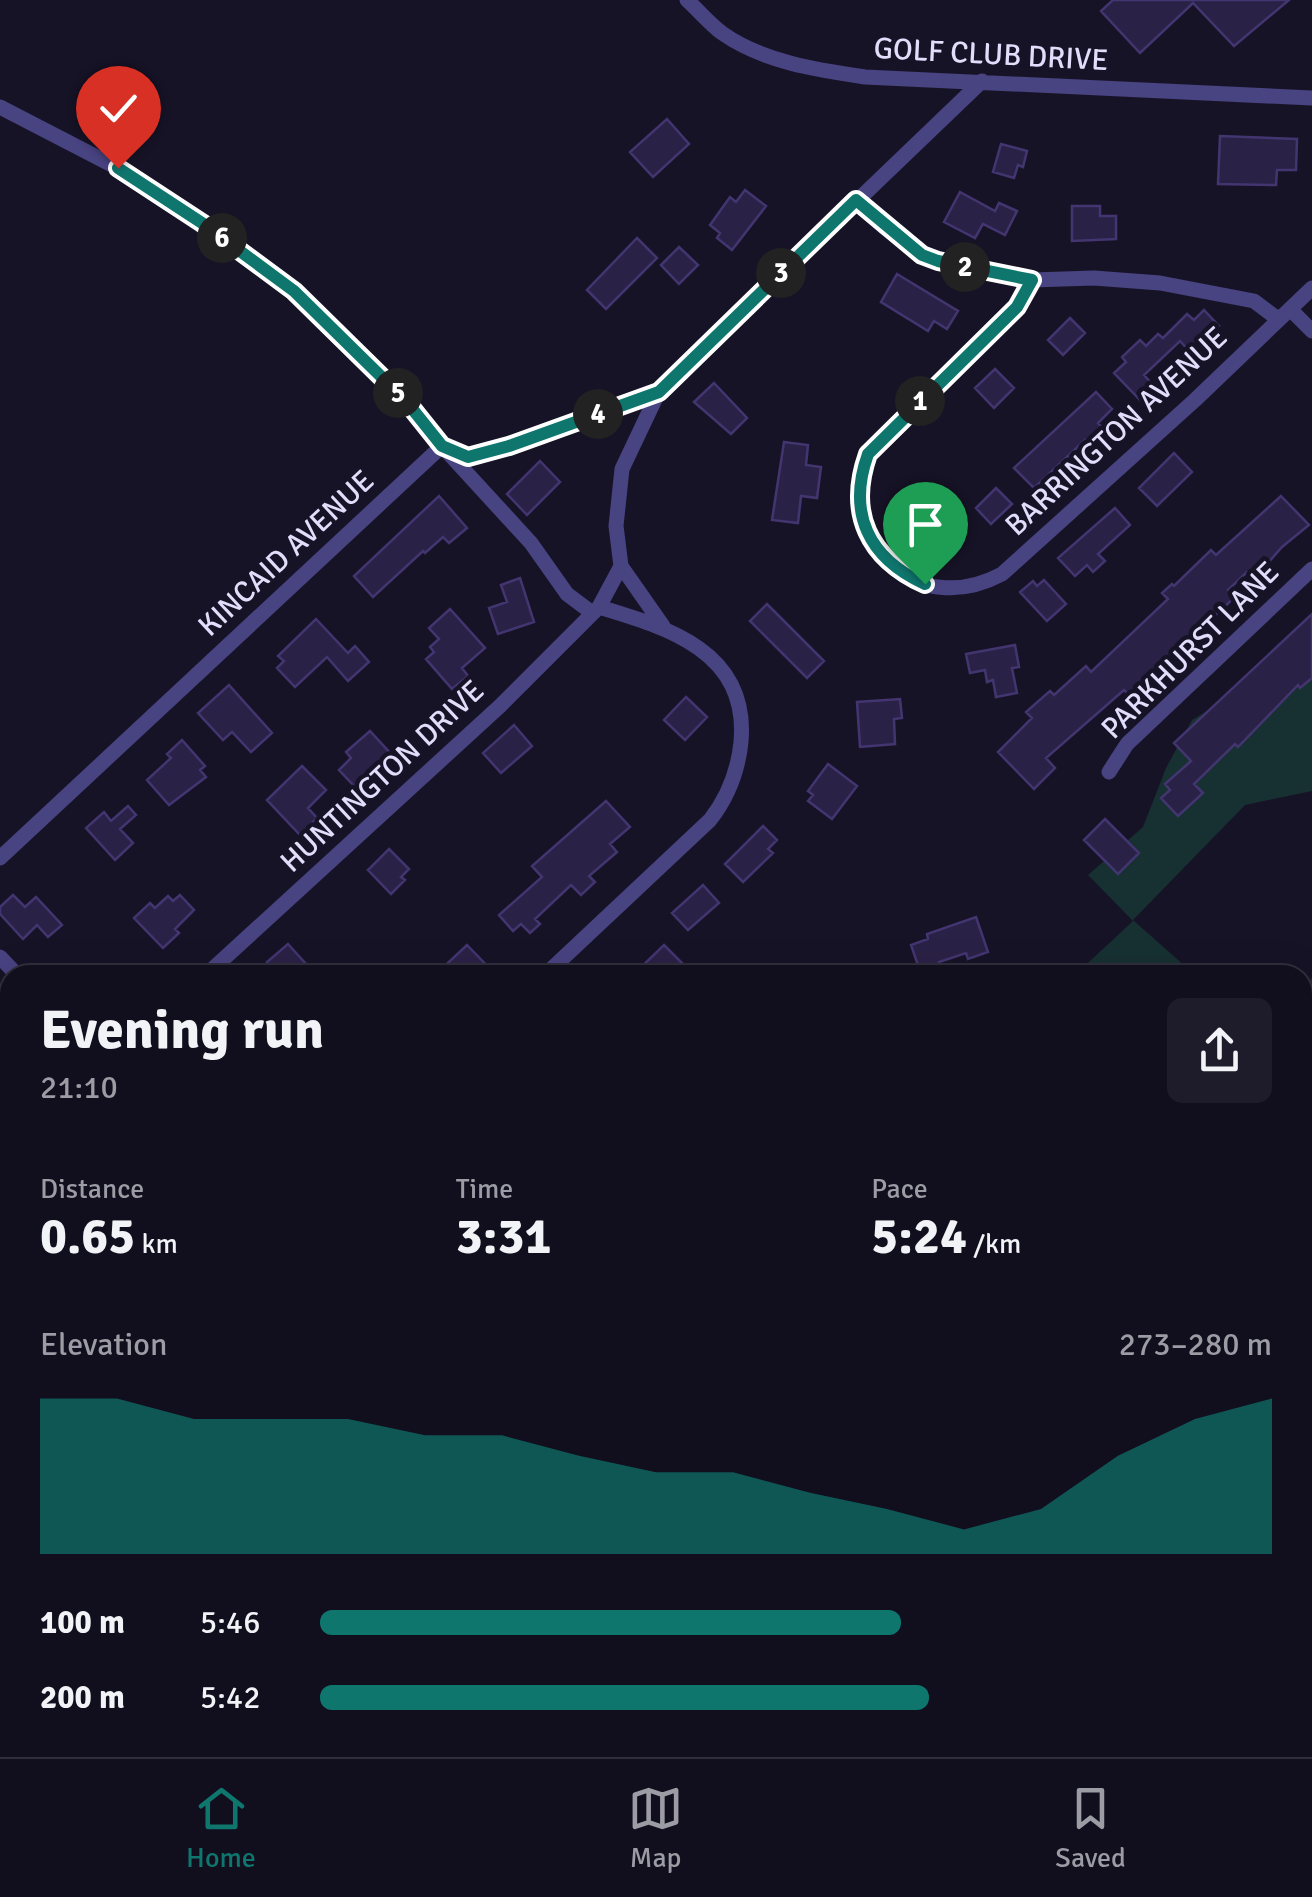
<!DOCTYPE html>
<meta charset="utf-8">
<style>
:root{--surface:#110e1d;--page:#1e1c2a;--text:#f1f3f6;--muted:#9c9ca4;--line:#302e3b;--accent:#0f766e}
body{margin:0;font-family:Signika,sans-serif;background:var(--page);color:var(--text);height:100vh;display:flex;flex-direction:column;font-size:38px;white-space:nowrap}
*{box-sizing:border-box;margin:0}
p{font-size:32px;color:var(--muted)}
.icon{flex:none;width:55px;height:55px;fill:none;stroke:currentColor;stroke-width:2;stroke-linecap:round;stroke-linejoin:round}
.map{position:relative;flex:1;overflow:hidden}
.sheet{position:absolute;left:0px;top:965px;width:1312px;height:792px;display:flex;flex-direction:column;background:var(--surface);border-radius:30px 30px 0 0;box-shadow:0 10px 40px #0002,0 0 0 2px var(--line)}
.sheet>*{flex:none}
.pin{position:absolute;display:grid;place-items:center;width:85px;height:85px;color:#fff;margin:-102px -42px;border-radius:50% 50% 50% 0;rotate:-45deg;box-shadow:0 0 10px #0007}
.pin .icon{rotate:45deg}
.km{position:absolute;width:50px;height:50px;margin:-25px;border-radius:50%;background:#222;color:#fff;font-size:28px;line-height:50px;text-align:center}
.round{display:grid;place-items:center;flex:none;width:105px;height:105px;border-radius:15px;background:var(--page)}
.headline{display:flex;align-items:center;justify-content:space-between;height:170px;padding:0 40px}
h1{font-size:55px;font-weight:800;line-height:75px}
.stats{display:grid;grid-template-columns:repeat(3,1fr);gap:15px;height:170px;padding:10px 40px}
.stats div{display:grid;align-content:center}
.stats b{font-size:50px;font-weight:800}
.stats small{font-size:28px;font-weight:400}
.stats p{font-size:28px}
.chart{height:280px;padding:20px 40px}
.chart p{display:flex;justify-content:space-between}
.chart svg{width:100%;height:180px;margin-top:10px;fill:var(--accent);opacity:.7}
ul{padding:0 40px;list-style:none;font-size:32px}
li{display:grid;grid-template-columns:160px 120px 1fr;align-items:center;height:75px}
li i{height:25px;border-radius:12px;background:var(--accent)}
.tab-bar{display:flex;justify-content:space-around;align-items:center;height:140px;border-top:2px solid var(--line);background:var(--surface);font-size:28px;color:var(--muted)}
.tab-bar a{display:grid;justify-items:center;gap:5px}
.tab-bar .selected{color:var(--accent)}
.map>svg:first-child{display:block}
.green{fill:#173031}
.building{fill:#2a2146;stroke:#433570;stroke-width:2.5}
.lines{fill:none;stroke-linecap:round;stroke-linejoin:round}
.street{stroke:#484381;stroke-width:15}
.route-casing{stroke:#fff;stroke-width:20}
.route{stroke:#0f766e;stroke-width:12}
.labels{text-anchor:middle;stroke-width:9;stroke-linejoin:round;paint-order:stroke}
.street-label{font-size:30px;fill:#e1ddfb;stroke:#171327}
</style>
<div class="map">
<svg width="1312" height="1757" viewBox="0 0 1312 1757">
<rect width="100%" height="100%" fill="#171327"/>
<path class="green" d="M 1312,627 L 1312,791 L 1245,805 L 1133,920 L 1195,975 L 1075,975 L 1133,921 L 1088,875 L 1143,827 L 1166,768 L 1192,720 L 1251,684 Z
M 1312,978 L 1312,1414 L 1302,1408 L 1302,987 Z
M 1303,1427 L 1312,1434 L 1312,1757 L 1299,1757 L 1290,1748 L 1302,1748 Z
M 627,1748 L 944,1748 L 949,1752 L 953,1748 L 1206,1748 L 1195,1757 L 636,1757 Z"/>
<path class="building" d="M 1113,0 L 1289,0 L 1234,46 L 1193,3 L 1140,53 L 1101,11 Z
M 667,119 L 689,144 L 653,177 L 630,152 Z
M 1220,136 L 1297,139 L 1296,170 L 1277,170 L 1276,185 L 1218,184 Z
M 1001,144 L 1027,151 L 1023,167 L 1018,165 L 1014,178 L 993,172 Z
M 745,190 L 766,206 L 732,250 L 717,238 L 720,233 L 710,225 L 730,197 L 736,202 Z
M 960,192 L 995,211 L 999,203 L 1017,211 L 1005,235 L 983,224 L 975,238 L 944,222 Z
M 1072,206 L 1100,206 L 1100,216 L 1116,216 L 1116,239 L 1072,241 Z
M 637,238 L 657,258 L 606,309 L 587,290 Z
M 679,247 L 698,265 L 679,284 L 661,265 Z
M 897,274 L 958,311 L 947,329 L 934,321 L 928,331 L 881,302 Z
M 1204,310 L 1219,326 L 1191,353 L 1180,341 L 1144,375 L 1154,386 L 1140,400 L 1114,373 L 1126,362 L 1122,357 L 1140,340 L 1146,346 L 1158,334 L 1163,338 L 1187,314 L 1194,320 Z
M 1070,318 L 1085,333 L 1063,355 L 1048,340 Z
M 995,369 L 1014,388 L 994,408 L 975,388 Z
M 714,383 L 747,418 L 731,434 L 694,402 Z
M 1096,392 L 1112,409 L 1098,423 L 1106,432 L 1091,446 L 1085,440 L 1034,488 L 1014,468 Z
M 784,442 L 808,445 L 806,465 L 821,467 L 817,498 L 801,496 L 798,523 L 772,520 Z
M 1174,453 L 1192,472 L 1157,506 L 1139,488 Z
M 540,461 L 560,482 L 527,515 L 507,494 Z
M 996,488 L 1012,504 L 991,524 L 976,508 Z
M 439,496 L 467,528 L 449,543 L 443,537 L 425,553 L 423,551 L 373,597 L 354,576 Z
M 1281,496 L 1309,525 L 1282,547 L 1254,579 L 1247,572 L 1228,590 L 1235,597 L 1129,695 L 1124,690 L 1046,758 L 1055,768 L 1034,789 L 998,752 L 1032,718 L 1026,712 L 1050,691 L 1054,695 L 1086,666 L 1091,672 L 1168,599 L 1162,593 L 1172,584 L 1174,586 L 1211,550 L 1216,555 Z
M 1115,508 L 1130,525 L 1098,554 L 1105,561 L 1093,572 L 1087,565 L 1075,576 L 1058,558 Z
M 520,578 L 534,622 L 498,634 L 489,608 L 507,602 L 501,585 Z
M 1044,580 L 1066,604 L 1047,621 L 1020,592 L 1033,581 L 1037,586 Z
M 767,604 L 824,661 L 807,678 L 750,621 Z
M 450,609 L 485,648 L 462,668 L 468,676 L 452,689 L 426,659 L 434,652 L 430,647 L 439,639 L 429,628 Z
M 1312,614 L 1312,678 L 1300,688 L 1298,685 L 1238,747 L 1235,744 L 1194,784 L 1203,793 L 1178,816 L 1161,798 L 1170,790 L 1165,784 L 1191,761 L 1174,743 Z
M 316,619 L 348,653 L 355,646 L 369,662 L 348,681 L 327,657 L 295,687 L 277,668 L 284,661 L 278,656 Z
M 1015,645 L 1019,667 L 1012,668 L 1017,693 L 996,697 L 993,680 L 987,682 L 985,670 L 970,673 L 966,654 Z
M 229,685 L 272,733 L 251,752 L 232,732 L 223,740 L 198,713 Z
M 686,697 L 707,717 L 685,740 L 664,720 Z
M 900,699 L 902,718 L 894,719 L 895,744 L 860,747 L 857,702 Z
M 514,725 L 532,746 L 501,773 L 483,753 Z
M 370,731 L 392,755 L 356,788 L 339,770 L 351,758 L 346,752 Z
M 182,740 L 205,766 L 200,770 L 206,777 L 169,805 L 147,780 L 171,758 L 167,754 Z
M 828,764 L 857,786 L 832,819 L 808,801 L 813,795 L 808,791 Z
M 302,766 L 326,790 L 308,808 L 317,818 L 300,835 L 267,800 Z
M 606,801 L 630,827 L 610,844 L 617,852 L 589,876 L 595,882 L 581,895 L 571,885 L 535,919 L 540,924 L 530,933 L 521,924 L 513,931 L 499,915 L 542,877 L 532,866 Z
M 128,806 L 136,815 L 120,829 L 133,843 L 115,860 L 86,828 L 104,812 L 111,821 Z
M 1105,819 L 1139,853 L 1118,874 L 1084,840 Z
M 763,826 L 777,840 L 768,849 L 773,853 L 743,882 L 725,864 Z
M 389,849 L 409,869 L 401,877 L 405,880 L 391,894 L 368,870 Z
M 703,885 L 719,903 L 688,930 L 672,913 Z
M 13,895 L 25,907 L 36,897 L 62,925 L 48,937 L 37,925 L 23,939 L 0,914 L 0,907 Z
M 180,895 L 194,910 L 175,929 L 179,933 L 163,948 L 134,918 L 150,903 L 155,908 L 168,896 L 173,901 Z
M 976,917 L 988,952 L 968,959 L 966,953 L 939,962 L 941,967 L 921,974 L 911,945 L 928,939 L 927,934 Z
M 288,944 L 316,975 L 279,975 L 267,962 Z
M 467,945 L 496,975 L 435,975 Z
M 664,945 L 682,963 L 669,975 L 633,975 Z"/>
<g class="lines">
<path class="street" d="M 687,0 C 699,11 710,24 722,33 C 763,62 817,70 865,77 L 1312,98
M 0,107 L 118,168 L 202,223 L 294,291 L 406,401 L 442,446 L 531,543 L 567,594 L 591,612
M 855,200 L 885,228 L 923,255 L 938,261 L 1032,280 L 1094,278 L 1160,283 L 1254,301 L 1278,319
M 1032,280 L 1017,307 L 869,454 C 836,544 916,620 1002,574 L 1195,400 L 1312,288
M 1290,309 L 1312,331
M 621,566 L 663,626
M 1109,772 L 1127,744 L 1312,569
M 0,858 L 442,446 L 467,457 L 509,446 L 659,391
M 0,957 L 17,975
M 206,975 L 500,706 L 599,607 L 621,566 L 616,526 L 622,469 L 659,391 L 982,81
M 545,975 L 710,820 C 728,797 738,771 741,742 C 749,652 669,628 599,607
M 0,1174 L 10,1167
M 1302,1417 L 1312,1424
M 0,1482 L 10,1473
M 412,1748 L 421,1757
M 147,1757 L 157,1748"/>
</g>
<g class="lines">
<g class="route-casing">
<path id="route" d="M 118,168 L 202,223 L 294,291 L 406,401 L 442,446 L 468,457 L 509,446 L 659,392 L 856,200 L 922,255 L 938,261 L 1032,280 L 1017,307 L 868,454 C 847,513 868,558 925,584"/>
</g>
<use href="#route" class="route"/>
</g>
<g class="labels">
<g class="street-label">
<text transform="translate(991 54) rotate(3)" y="10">GOLF CLUB DRIVE</text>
<text transform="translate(1116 431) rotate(-43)" y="10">BARRINGTON AVENUE</text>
<text transform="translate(286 553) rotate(-43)" y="10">KINCAID AVENUE</text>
<text transform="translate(1190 650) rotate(-45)" y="10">PARKHURST LANE</text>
<text transform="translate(382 776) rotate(-43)" y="10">HUNTINGTON DRIVE</text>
</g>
</g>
</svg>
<div class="pin" style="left:925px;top:584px;background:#1e9e55"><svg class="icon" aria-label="arrive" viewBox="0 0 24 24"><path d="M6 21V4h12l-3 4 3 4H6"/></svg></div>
<div class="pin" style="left:118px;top:168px;background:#d93025"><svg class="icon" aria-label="check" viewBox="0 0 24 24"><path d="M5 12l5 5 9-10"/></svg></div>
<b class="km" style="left:920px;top:401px">1</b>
<b class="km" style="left:965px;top:267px">2</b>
<b class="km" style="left:781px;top:273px">3</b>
<b class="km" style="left:598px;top:414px">4</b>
<b class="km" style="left:398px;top:393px">5</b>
<b class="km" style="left:222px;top:238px">6</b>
<section class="sheet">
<div class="headline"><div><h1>Evening run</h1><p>21:10</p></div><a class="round"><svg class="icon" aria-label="share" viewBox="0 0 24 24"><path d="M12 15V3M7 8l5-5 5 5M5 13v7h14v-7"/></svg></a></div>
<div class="stats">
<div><p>Distance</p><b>0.65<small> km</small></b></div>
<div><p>Time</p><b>3:31</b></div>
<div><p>Pace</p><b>5:24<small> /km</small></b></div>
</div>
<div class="chart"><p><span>Elevation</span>273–280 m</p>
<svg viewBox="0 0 160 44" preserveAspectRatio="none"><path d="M0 44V6L10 6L20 11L30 11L40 11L50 15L60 15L70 20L80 24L90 24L100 29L110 33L120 38L130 33L140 20L150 11L160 6V44z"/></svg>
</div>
<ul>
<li><b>100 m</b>5:46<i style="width:61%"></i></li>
<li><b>200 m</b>5:42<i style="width:64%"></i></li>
</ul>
</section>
</div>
<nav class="tab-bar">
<a class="selected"><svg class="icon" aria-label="home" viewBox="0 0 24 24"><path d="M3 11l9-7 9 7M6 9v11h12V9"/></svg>Home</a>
<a><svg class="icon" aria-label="map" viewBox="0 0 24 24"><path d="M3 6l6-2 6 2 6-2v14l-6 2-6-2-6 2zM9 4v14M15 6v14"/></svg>Map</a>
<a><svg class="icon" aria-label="saved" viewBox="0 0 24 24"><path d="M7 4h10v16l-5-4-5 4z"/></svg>Saved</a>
</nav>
